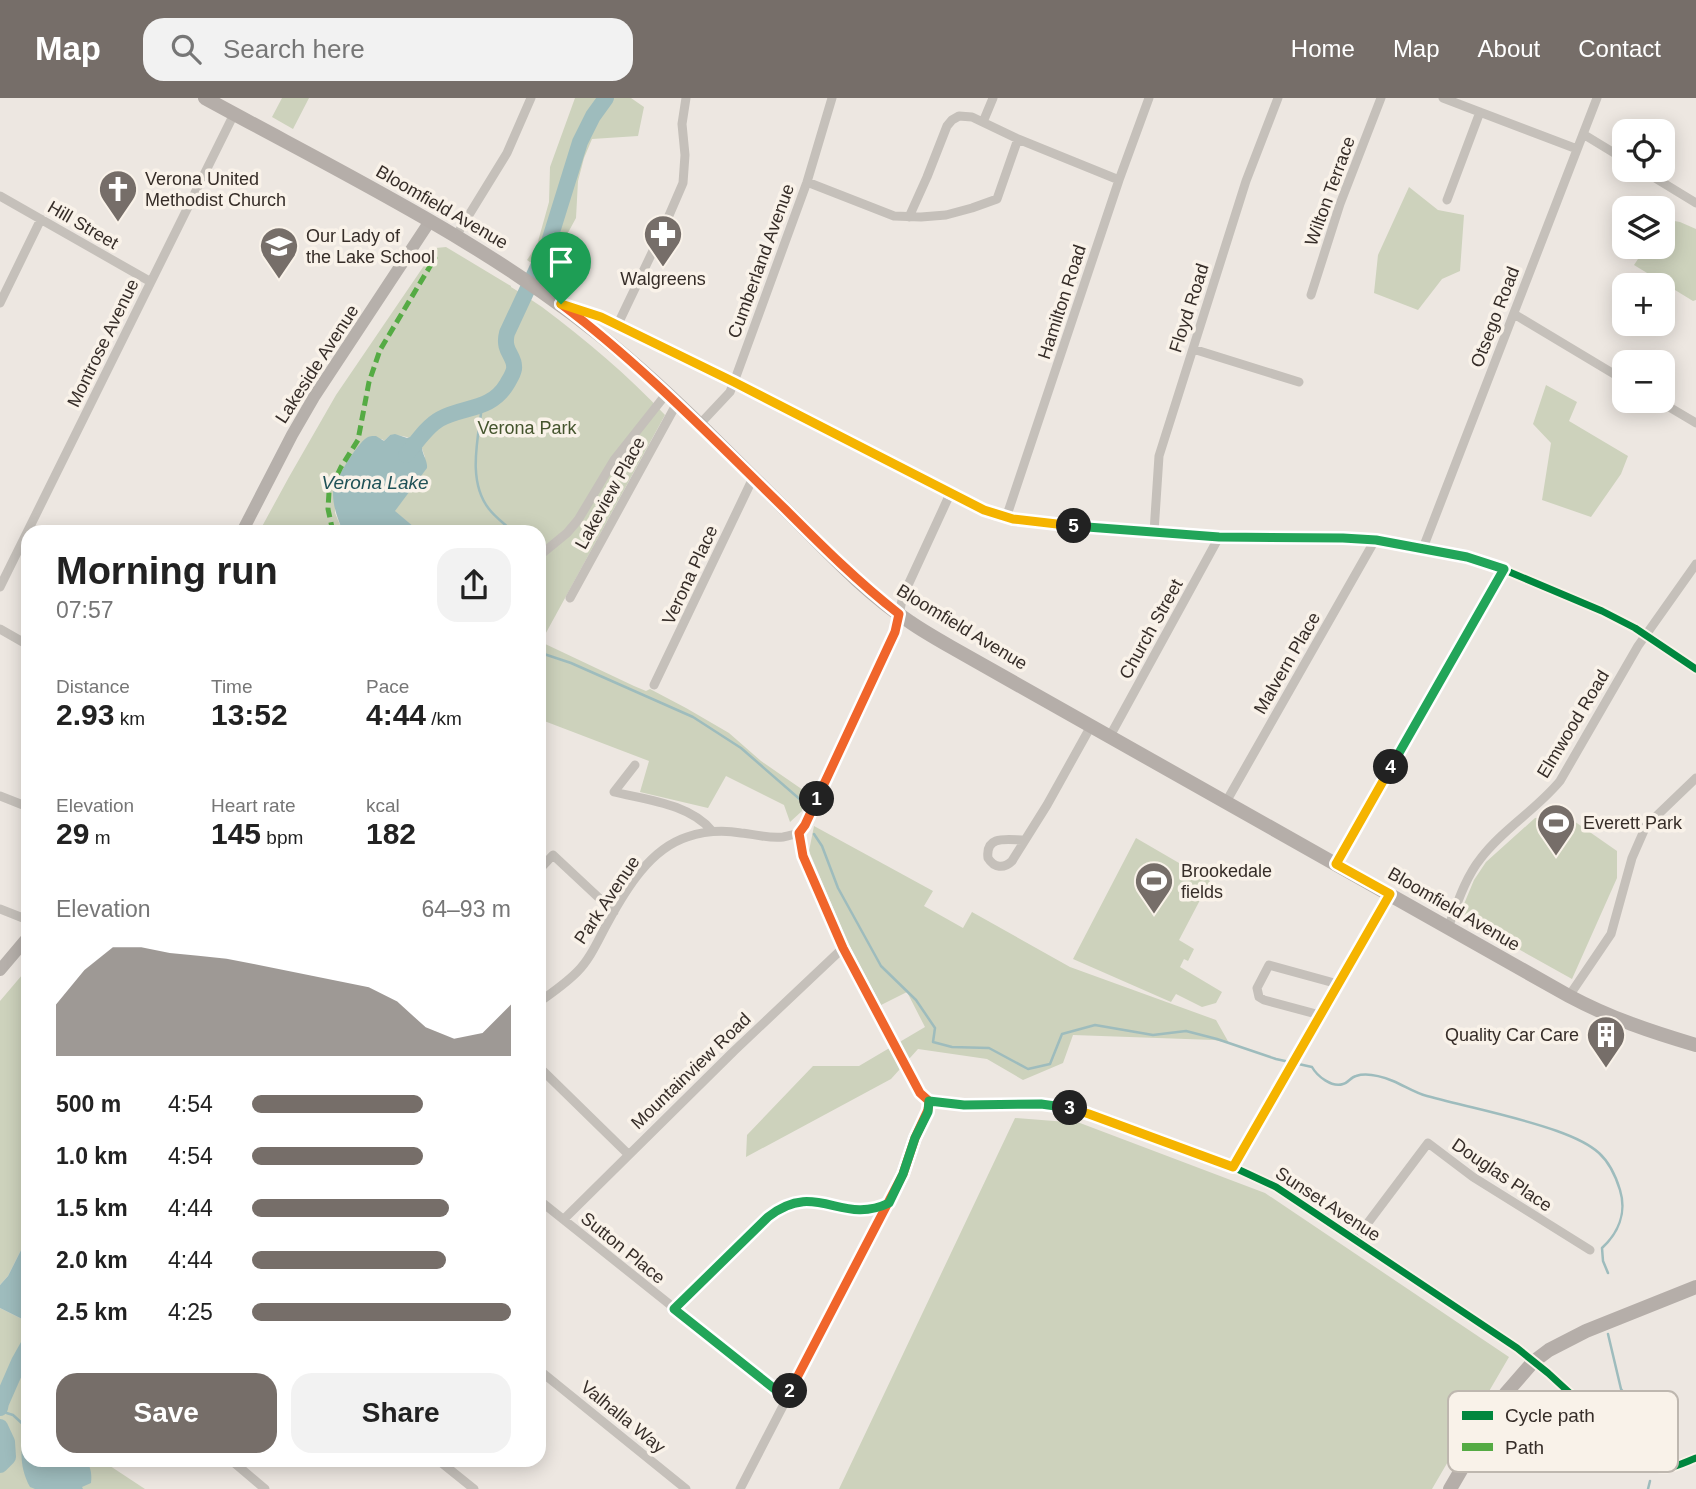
<!DOCTYPE html>
<meta charset="utf-8">
<style>
:root{--surface:#fff;--page:#f2f2f2;--text:#222;--muted:#767676;--accent:#766e69}
body{margin:0;font-family:Arial,sans-serif;background:var(--page);color:var(--text);height:100vh;display:flex;flex-direction:column;font-size:26px;white-space:nowrap}
*{box-sizing:border-box;margin:0}
p{font-size:23px;color:var(--muted)}
.icon{flex:none;width:38px;height:38px;fill:none;stroke:currentColor;stroke-width:2;stroke-linecap:round;stroke-linejoin:round}
.map{position:relative;flex:1;overflow:hidden}
.details{position:absolute;left:21px;top:427px;width:525px;height:942px;display:flex;flex-direction:column;background:var(--surface);border-radius:21px;box-shadow:0 4px 18px #0003}
.details>*{flex:none}
.buttons{position:absolute;left:1612px;top:21px;display:grid;gap:14px}
.buttons a{display:grid;place-items:center;width:63px;height:63px;border-radius:14px;background:var(--surface);box-shadow:0 4px 18px #0003;font-size:35px}
.pin{position:absolute;display:grid;place-items:center;width:60px;height:60px;color:#fff;margin:-72px -30px;border-radius:50% 50% 50% 0;rotate:-45deg;box-shadow:0 0 7px #0007}
.pin .icon{rotate:45deg}
.km{position:absolute;width:35px;height:35px;margin:-18px;border-radius:50%;background:#222;color:#fff;font-size:19px;line-height:35px;text-align:center}
.round{display:grid;place-items:center;flex:none;width:74px;height:74px;border-radius:21px;background:var(--page)}
.overview{display:flex;align-items:center;justify-content:space-between;height:119px;padding:0 35px}
h1{font-size:38px;font-weight:700;line-height:52px}
.figures{display:grid;grid-template-columns:repeat(3,1fr);gap:10px;height:119px;padding:7px 35px}
.figures div{display:grid;align-content:center}
.figures b{font-size:30px;font-weight:700}
.figures small{font-size:19px;font-weight:400}
.figures p{font-size:19px}
.chart{height:196px;padding:14px 35px}
.chart p{display:flex;justify-content:space-between}
.chart svg{width:100%;height:126px;margin-top:7px;fill:var(--accent);opacity:.7}
.cta{display:flex;gap:14px;margin-top:auto;padding:14px 35px}
.cta a{flex:1;height:80px;border-radius:21px;background:var(--accent);color:#fff;font-size:28px;font-weight:700;line-height:80px;text-align:center}
.cta a+a{background:var(--page);color:var(--text)}
ul{padding:0 35px;list-style:none;font-size:23px}
li{display:grid;grid-template-columns:112px 84px 1fr;align-items:center;height:52px}
li i{height:18px;border-radius:9px;background:var(--accent)}
header{display:flex;align-items:center;gap:42px;box-sizing:border-box;height:98px;padding:0 35px;background:var(--accent);color:#fff}
header strong{font-size:33px}
nav{display:flex;gap:38px;margin-inline-start:auto;font-size:24px}
.search{width:490px;height:63px;background:var(--page);display:flex;align-items:center;gap:18px;box-sizing:border-box;padding:0 24px;border-radius:21px;color:var(--muted);font-size:26px}
.map>svg:first-child{display:block}
.green{fill:#cdd2bc}
.water{fill:#9ebcbd}
.lines{fill:none;stroke-linecap:round;stroke-linejoin:round}
.stream{stroke:#9ebcbd;stroke-width:2.5}
.river{stroke:#9ebcbd;stroke-width:16}
.street{stroke:#c5c0ba;stroke-width:9}
.secondary{stroke:#b6b0ab;stroke-width:12}
.primary{stroke:#b5aea9;stroke-width:14}
.quiet{stroke:#55ab44;stroke-width:5;stroke-dasharray:10 5;stroke-linecap:butt}
.cycleway-casing{stroke:#f9f2e9;stroke-width:11}
.cycleway{stroke:#00873e;stroke-width:7}
.split-1-casing{stroke:#fff;stroke-width:14}
.split-2-casing{stroke:#fff;stroke-width:14}
.split-3-casing{stroke:#fff;stroke-width:14}
.split-4-casing{stroke:#fff;stroke-width:14}
.split-5-casing{stroke:#fff;stroke-width:14}
.split-6-casing{stroke:#fff;stroke-width:14}
.split-1{stroke:#f0652b;stroke-width:9}
.split-2{stroke:#f0652b;stroke-width:9}
.split-3{stroke:#22a559;stroke-width:9}
.split-4{stroke:#f5b400;stroke-width:9}
.split-5{stroke:#22a559;stroke-width:9}
.split-6{stroke:#f5b400;stroke-width:9}
.labels{text-anchor:middle;stroke-width:7;stroke-linejoin:round;paint-order:stroke}
.poi-label{font-size:18px;fill:#362d28;stroke:#f9f2e9;text-anchor:start}
.street-label{font-size:18px;fill:#362d28;stroke:#f9f2e9}
.park-label{font-size:18px;fill:#44542d;stroke:#f9f2e9}
.water-label{font-size:19px;font-style:italic;fill:#1f5157;stroke:#f9f2e9}
.key{fill:#f9f2e9;stroke:#beb7af;stroke-width:2}
.key-label{font-size:19px;fill:#362d28}
</style>
<header>
<strong>Map</strong>
<div class="search"><svg class="icon" aria-label="search" viewBox="0 0 24 24"><circle cx="10" cy="10" r="6"/><path d="M15 15l6 6"/></svg>Search here</div>
<nav><a>Home</a><a>Map</a><a>About</a><a>Contact</a></nav>
</header>
<div class="map">
<svg width="1696" height="1391" viewBox="0 0 1696 1391">
<rect width="100%" height="100%" fill="#ede7e1"/>
<path class="green" d="M 282,0 L 309,0 L 293,31 L 272,19 Z
M 575,0 L 631,0 L 644,9 L 638,38 L 592,41 L 584,60 L 578,83 L 576,120 L 546,175 L 527,162 L 537,147 L 549,104 L 550,69 Z
M 1409,89 L 1438,112 L 1464,117 L 1460,173 L 1442,181 L 1418,212 L 1374,195 L 1378,157 Z
M 1663,121 L 1680,124 L 1696,131 L 1696,202 L 1693,203 L 1634,167 L 1646,149 L 1662,149 Z
M 446,149 L 511,188 L 511,189 C 522,196 532,202 542,209 C 586,242 628,277 665,317 L 541,544 L 634,588 L 646,593 L 650,591 L 686,610 L 729,635 L 761,663 L 803,692 L 802,713 L 790,724 L 784,707 L 726,678 L 708,710 L 640,694 L 649,663 L 539,621 L 539,434 L 420,434 L 394,413 L 425,359 C 423,355 423,351 420,347 C 414,339 400,337 390,337 L 384,343 L 382,341 L 356,353 L 336,384 L 335,415 L 343,434 L 259,434 L 289,379 L 336,297 L 436,150 Z
M 1546,287 L 1577,304 L 1569,323 L 1628,358 L 1621,376 L 1591,419 L 1542,402 L 1551,345 L 1533,326 Z
M 1547,719 L 1571,721 L 1617,753 L 1617,780 L 1572,881 L 1459,818 L 1474,782 L 1486,764 L 1535,720 Z
M 814,728 L 933,793 L 924,808 L 963,830 L 972,814 L 1070,869 L 1216,922 L 1229,945 L 1214,942 L 1073,937 L 1063,965 L 1023,982 L 987,961 L 918,951 L 891,981 L 746,1059 L 747,1037 L 813,968 L 859,968 L 925,929 L 907,894 L 881,907 L 847,843 L 809,753 Z
M 1136,740 L 1210,783 L 1179,842 L 1194,851 L 1188,863 L 1184,861 L 1180,869 L 1222,894 L 1216,905 L 1202,909 L 1176,896 L 1171,904 L 1073,861 Z
M 28,870 L 28,1138 L 8,1178 L 0,1187 L 0,903 Z
M 1015,1020 L 1080,1025 L 1265,1095 L 1509,1259 L 1432,1391 L 839,1391 Z
M 0,1210 L 28,1224 L 28,1362 L 101,1362 L 145,1391 L 0,1391 Z"/>
<path class="water" d="M 395,336 L 407,340 L 414,338 L 423,345 C 419,353 428,361 427,370 L 395,413 L 420,434 L 343,434 C 338,421 333,409 333,395 C 334,383 355,349 365,341 C 369,338 370,338 376,338 L 384,343 L 390,337 Z
M 28,1138 L 28,1224 L 0,1210 L 0,1187 L 8,1178 Z
M 28,1322 L 28,1362 L 85,1362 C 91,1368 92,1376 91,1385 L 82,1389 L 83,1391 L 35,1391 L 30,1389 C 18,1367 20,1345 28,1322 Z"/>
<g class="lines">
<path class="stream" d="M 482,308 C 478,341 467,383 489,411 C 496,420 505,426 513,434
M 539,552 L 544,556 L 571,565 L 693,619 L 741,650 L 803,704
M 814,736 L 822,748 L 838,790 L 881,868 L 916,902 L 935,930 L 933,944 L 952,949 L 989,950 L 1028,971 L 1050,966 L 1062,936 L 1095,927 L 1153,937 L 1186,933 L 1217,941 L 1276,961 L 1312,969 C 1317,978 1332,990 1343,986 C 1348,985 1351,979 1356,978 C 1368,974 1383,979 1393,983 C 1405,988 1415,995 1427,998 C 1471,1010 1515,1018 1557,1033 C 1571,1038 1588,1045 1599,1055 C 1610,1065 1616,1079 1620,1092 C 1627,1115 1618,1135 1602,1150 L 1603,1163 L 1608,1175
M 1608,1236 L 1621,1291 L 1651,1332 L 1659,1358
M 0,1313 L 13,1317 L 26,1329
M 1648,1391 L 1650,1383"/>
<path class="river" d="M 406,357 C 416,345 427,328 440,321 C 464,308 491,313 507,286 C 509,282 513,277 514,271 C 516,258 502,254 507,235 L 548,147 L 580,44 L 593,18 L 606,0
M 0,1310 L 1,1305 L 19,1264 L 28,1248
M 0,1329 L 7,1344 L 8,1359 L 0,1367"/>
<path class="street" d="M 1443,0 L 1577,51
M 983,24 L 993,0
M 1583,36 L 1624,61
M 1642,72 L 1696,105
M 807,84 L 894,118 L 921,119 L 946,117 L 972,110 L 997,101 L 1018,41
M 0,98 L 151,184
M 1447,102 L 1480,14
M 909,119 L 927,79 L 947,28 L 952,22 L 959,18 L 972,19 L 1018,41 L 1119,82
M 456,138 L 507,55 L 531,0
M 1311,197 L 1340,106 L 1381,0
M 0,205 L 41,121
M 569,208 L 601,219 L 734,284 L 950,396 L 995,417 L 1013,421 L 1076,428 L 1219,439 L 1343,440 L 1375,442 L 1467,459 L 1493,467 L 1602,513 L 1635,530 L 1696,571
M 1514,216 L 1624,282
M 617,228 L 661,136 L 683,85 L 685,57 L 682,26 L 686,0
M 1193,251 L 1299,284
M 1659,303 L 1696,325
M 699,327 L 730,294 L 734,284 L 807,84 L 832,0
M 1006,420 L 1119,82 L 1149,0
M 1154,434 L 1159,358 L 1246,83 L 1278,0
M 1423,450 L 1597,0
M 539,458 L 567,435 L 578,422 L 614,362 L 667,295
M 0,489 L 234,16
M 570,500 L 677,305
M 0,531 L 28,547
M 654,587 L 753,380
M 1110,638 L 1219,439
M 635,667 L 614,694 C 647,702 690,706 712,733
M 0,698 L 28,709
M 1226,704 L 1375,442
M 799,735 L 803,758 L 843,850 L 920,995 L 929,1003 L 964,1007 L 1041,1006 L 1067,1010 L 1089,1016 L 1233,1069 L 1276,1089 L 1517,1250 L 1548,1275 L 1645,1364 C 1664,1376 1676,1368 1696,1360
M 1025,742 C 1009,742 985,736 988,760 C 994,770 1004,771 1012,763 L 1047,707 L 1091,628
M 1336,766 L 1504,471
M 539,772 L 553,757 L 614,814
M 0,811 L 28,822
M 1448,830 C 1457,806 1465,780 1481,760 C 1503,731 1536,712 1560,683 L 1638,548 L 1696,466
M 1569,898 L 1611,836 L 1632,760 L 1646,728 L 1696,680
M 539,904 C 552,895 566,885 577,874 C 591,860 599,840 608,824 C 626,791 650,751 687,739 C 705,733 723,732 741,735 C 755,736 769,741 783,739 C 789,738 794,736 799,735 L 807,723 L 895,534 L 903,498 L 950,396
M 1320,917 L 1264,902 L 1259,899 L 1257,890 L 1269,867 L 1338,886
M 539,969 L 628,1056
M 1233,1069 L 1390,796
M 539,1102 L 787,1300
M 564,1121 L 734,953 L 843,850
M 1355,1142 L 1428,1045 L 1473,1079 L 1590,1152
M 674,1211 L 768,1119 C 815,1081 841,1128 889,1105
M 539,1272 L 686,1391
M 231,1362 L 265,1391
M 438,1362 L 474,1391
M 740,1391 L 903,1076 L 915,1040 L 928,1014 L 929,1003"/>
<path class="secondary" d="M 242,434 L 292,337 L 314,299 L 430,123
M 0,872 L 28,839"/>
<path class="primary" d="M 205,0 C 349,79 499,150 624,257 C 683,307 737,364 792,418 C 829,455 866,495 910,524 C 923,533 937,541 951,549 L 1569,898 C 1610,920 1652,934 1696,947
M 1450,1391 L 1506,1295 L 1533,1264 L 1549,1252 L 1586,1233 L 1696,1189"/>
<path class="quiet" d="M 333,434 L 328,411 L 329,394 L 341,369 L 358,342 L 369,284 L 380,252 L 435,160 L 428,153
M 674,1211 L 768,1119 C 815,1081 841,1128 889,1105"/>
<g class="cycleway-casing">
<path id="cycleway" d="M 561,206 L 601,219 L 734,284 L 950,396 L 995,417 L 1013,421 L 1076,428 L 1219,439 L 1343,440 L 1375,442 L 1467,459 L 1493,467 L 1602,513 L 1635,530 L 1696,571
M 799,735 L 803,758 L 843,850 L 920,995 L 929,1003 L 964,1007 L 1041,1006 L 1067,1010 L 1089,1016 L 1233,1069 L 1276,1089 L 1517,1250 L 1548,1275 L 1645,1364 C 1664,1376 1676,1368 1696,1360"/>
</g>
<use href="#cycleway" class="cycleway"/>
</g>
<g class="lines">
<g class="split-1-casing">
<path id="split-1" d="M 561,206 C 642,267 712,340 785,411 C 822,448 858,484 899,516 L 895,534 L 817,701"/>
</g>
<g class="split-2-casing">
<path id="split-2" d="M 790,1293 L 903,1076 L 915,1040 L 928,1012 L 929,1003 L 920,995 L 843,850 L 803,758 L 799,735 L 805,727 L 817,701"/>
</g>
<g class="split-3-casing">
<path id="split-3" d="M 790,1293 L 786,1300 L 674,1211 L 768,1119 C 816,1081 841,1128 889,1105 L 903,1076 L 915,1040 L 928,1014 L 929,1003 L 964,1007 L 1041,1006 L 1070,1010"/>
</g>
<g class="split-4-casing">
<path id="split-4" d="M 1070,1010 L 1089,1016 L 1233,1069 L 1390,796 L 1336,766 L 1391,669"/>
</g>
<g class="split-5-casing">
<path id="split-5" d="M 1074,428 L 1219,439 L 1343,440 L 1376,442 L 1467,459 L 1504,471 L 1391,669"/>
</g>
<g class="split-6-casing">
<path id="split-6" d="M 561,206 L 601,219 L 734,284 L 984,412 L 1013,421 L 1074,428"/>
</g>
<use href="#split-1" class="split-1"/>
<use href="#split-2" class="split-2"/>
<use href="#split-3" class="split-3"/>
<use href="#split-4" class="split-4"/>
<use href="#split-5" class="split-5"/>
<use href="#split-6" class="split-6"/>
</g>
<defs>
<g id="church-pin" transform="scale(2.0125)"><path d="M0 17L-7.5 6A9.5 9.5 0 1 1 7.5 6Z" fill="#766e69" stroke="#f9f2e9"/><path d="M-1.2-6h2.4v3.5h3.3v2.4h-3.3V6h-2.4V-.1h-3.3v-2.4h3.3Z" fill="#fff"/></g>
<g id="pharmacy-pin" transform="scale(2.0125)"><path d="M0 17L-7.5 6A9.5 9.5 0 1 1 7.5 6Z" fill="#766e69" stroke="#f9f2e9"/><path d="M-2-6h4v4h4v4h-4v4h-4v-4h-4v-4h4Z" fill="#fff"/></g>
<g id="school-pin" transform="scale(2.0125)"><path d="M0 17L-7.5 6A9.5 9.5 0 1 1 7.5 6Z" fill="#766e69" stroke="#f9f2e9"/><path d="M0-5L7-2L0 1L-7-2ZM-4 1L0 2.5L4 1V4Q0 6-4 4Z" fill="#fff"/></g>
<g id="stadium-pin" transform="scale(2.0125)"><path d="M0 17L-7.5 6A9.5 9.5 0 1 1 7.5 6Z" fill="#766e69" stroke="#f9f2e9"/><path d="M0-5a6.5 5 0 1 0 0 10a6.5 5 0 1 0 0-10ZM-3.5-1.8h7v3.6h-7Z" fill="#fff"/></g>
<g id="building-pin" transform="scale(2.0125)"><path d="M0 17L-7.5 6A9.5 9.5 0 1 1 7.5 6Z" fill="#766e69" stroke="#f9f2e9"/><path d="M-4-6H4V6H1V3H-1V6H-4ZM-2.5-4.3h1.7v1.8h-1.7ZM.8-4.3h1.7v1.8H.8ZM-2.5-1h1.7V.8h-1.7ZM.8-1h1.7V.8H.8Z" fill="#fff"/></g>
</defs>
<g fill-rule="evenodd">
<use href="#church-pin" x="118" y="91"/>
<use href="#pharmacy-pin" x="663" y="136"/>
<use href="#school-pin" x="279" y="148"/>
<use href="#stadium-pin" x="1556" y="725"/>
<use href="#stadium-pin" x="1154" y="783"/>
<use href="#building-pin" x="1606" y="937"/>
</g>
<g class="labels">
<g class="poi-label">
<text x="145" y="87">Verona United<tspan x="145" dy="21">Methodist Church</tspan></text>
<text x="306" y="144">Our Lady of<tspan x="306" dy="21">the Lake School</tspan></text>
<text x="663" y="187" text-anchor="middle">Walgreens</text>
<text x="1583" y="731">Everett Park</text>
<text x="1181" y="779">Brookedale<tspan x="1181" dy="21">fields</tspan></text>
<text x="1579" y="943" text-anchor="end">Quality Car Care</text>
</g>
<g class="street-label">
<text transform="translate(1330 93) rotate(-70)" y="6">Wilton Terrace</text>
<text transform="translate(442 109) rotate(30)" y="6">Bloomfield Avenue</text>
<text transform="translate(83 127) rotate(30)" y="6">Hill Street</text>
<text transform="translate(761 163) rotate(-70)" y="6">Cumberland Avenue</text>
<text transform="translate(1062 204) rotate(-72)" y="6">Hamilton Road</text>
<text transform="translate(1189 210) rotate(-72)" y="6">Floyd Road</text>
<text transform="translate(1495 219) rotate(-69)" y="6">Otsego Road</text>
<text transform="translate(103 245) rotate(-64)" y="6">Montrose Avenue</text>
<text transform="translate(317 266) rotate(-57)" y="6">Lakeside Avenue</text>
<text transform="translate(610 395) rotate(-61)" y="6">Lakeview Place</text>
<text transform="translate(690 477) rotate(-65)" y="6">Verona Place</text>
<text transform="translate(962 529) rotate(31)" y="6">Bloomfield Avenue</text>
<text transform="translate(1151 531) rotate(-61)" y="6">Church Street</text>
<text transform="translate(1287 565) rotate(-60)" y="6">Malvern Place</text>
<text transform="translate(1573 626) rotate(-59)" y="6">Elmwood Road</text>
<text transform="translate(607 802) rotate(-56)" y="6">Park Avenue</text>
<text transform="translate(1454 811) rotate(30)" y="6">Bloomfield Avenue</text>
<text transform="translate(691 973) rotate(-44)" y="6">Mountainview Road</text>
<text transform="translate(1502 1077) rotate(34)" y="6">Douglas Place</text>
<text transform="translate(1328 1106) rotate(33)" y="6">Sunset Avenue</text>
<text transform="translate(623 1150) rotate(39)" y="6">Sutton Place</text>
<text transform="translate(623 1319) rotate(39)" y="6">Valhalla Way</text>
</g>
<g class="park-label">
<text x="527" y="336">Verona Park</text>
</g>
<g class="water-label">
<text x="375" y="391">Verona Lake</text>
</g>
</g>
<rect x="1448" y="1293" width="230" height="81" rx="10" class="key"/>
<rect x="1462" y="1313" width="31" height="9" fill="#00873e"/>
<rect x="1462" y="1345" width="31" height="8" fill="#55ab44"/>
<g class="key-label">
<text x="1505" y="1324">Cycle path</text>
<text x="1505" y="1356">Path</text>
</g>
</svg>
<div class="buttons">
<a><svg class="icon" aria-label="locate" viewBox="0 0 24 24"><circle cx="12" cy="12" r="6"/><path d="M12 2v4M12 18v4M2 12h4M18 12h4"/></svg></a>
<a><svg class="icon" aria-label="layers" viewBox="0 0 24 24"><path d="M12 4l9 5-9 5-9-5zM3 14l9 5 9-5"/></svg></a>
<a>+</a>
<a>−</a>
</div>
<div class="pin" style="left:561px;top:206px;background:#1e9e55"><svg class="icon" aria-label="arrive" viewBox="0 0 24 24"><path d="M6 21V4h12l-3 4 3 4H6"/></svg></div>
<b class="km" style="left:817px;top:701px">1</b>
<b class="km" style="left:790px;top:1293px">2</b>
<b class="km" style="left:1070px;top:1010px">3</b>
<b class="km" style="left:1391px;top:669px">4</b>
<b class="km" style="left:1074px;top:428px">5</b>
<section class="details">
<div class="overview"><div><h1>Morning run</h1><p>07:57</p></div><a class="round"><svg class="icon" aria-label="share" viewBox="0 0 24 24"><path d="M12 15V3M7 8l5-5 5 5M5 13v7h14v-7"/></svg></a></div>
<div class="figures">
<div><p>Distance</p><b>2.93<small> km</small></b></div>
<div><p>Time</p><b>13:52</b></div>
<div><p>Pace</p><b>4:44<small> /km</small></b></div>
</div>
<div class="figures">
<div><p>Elevation</p><b>29<small> m</small></b></div>
<div><p>Heart rate</p><b>145<small> bpm</small></b></div>
<div><p>kcal</p><b>182</b></div>
</div>
<div class="chart"><p><span>Elevation</span>64–93 m</p>
<svg viewBox="0 0 160 44" preserveAspectRatio="none"><path d="M0 44V26L10 14L20 6L30 6L40 8L50 9L60 10L70 12L80 14L90 16L100 18L110 20L120 25L130 34L140 38L150 36L160 26V44z"/></svg>
</div>
<ul>
<li><b>500 m</b>4:54<i style="width:66%"></i></li>
<li><b>1.0 km</b>4:54<i style="width:66%"></i></li>
<li><b>1.5 km</b>4:44<i style="width:76%"></i></li>
<li><b>2.0 km</b>4:44<i style="width:75%"></i></li>
<li><b>2.5 km</b>4:25<i style="width:100%"></i></li>
</ul>
<div class="cta"><a>Save</a><a>Share</a></div>
</section>
</div>
